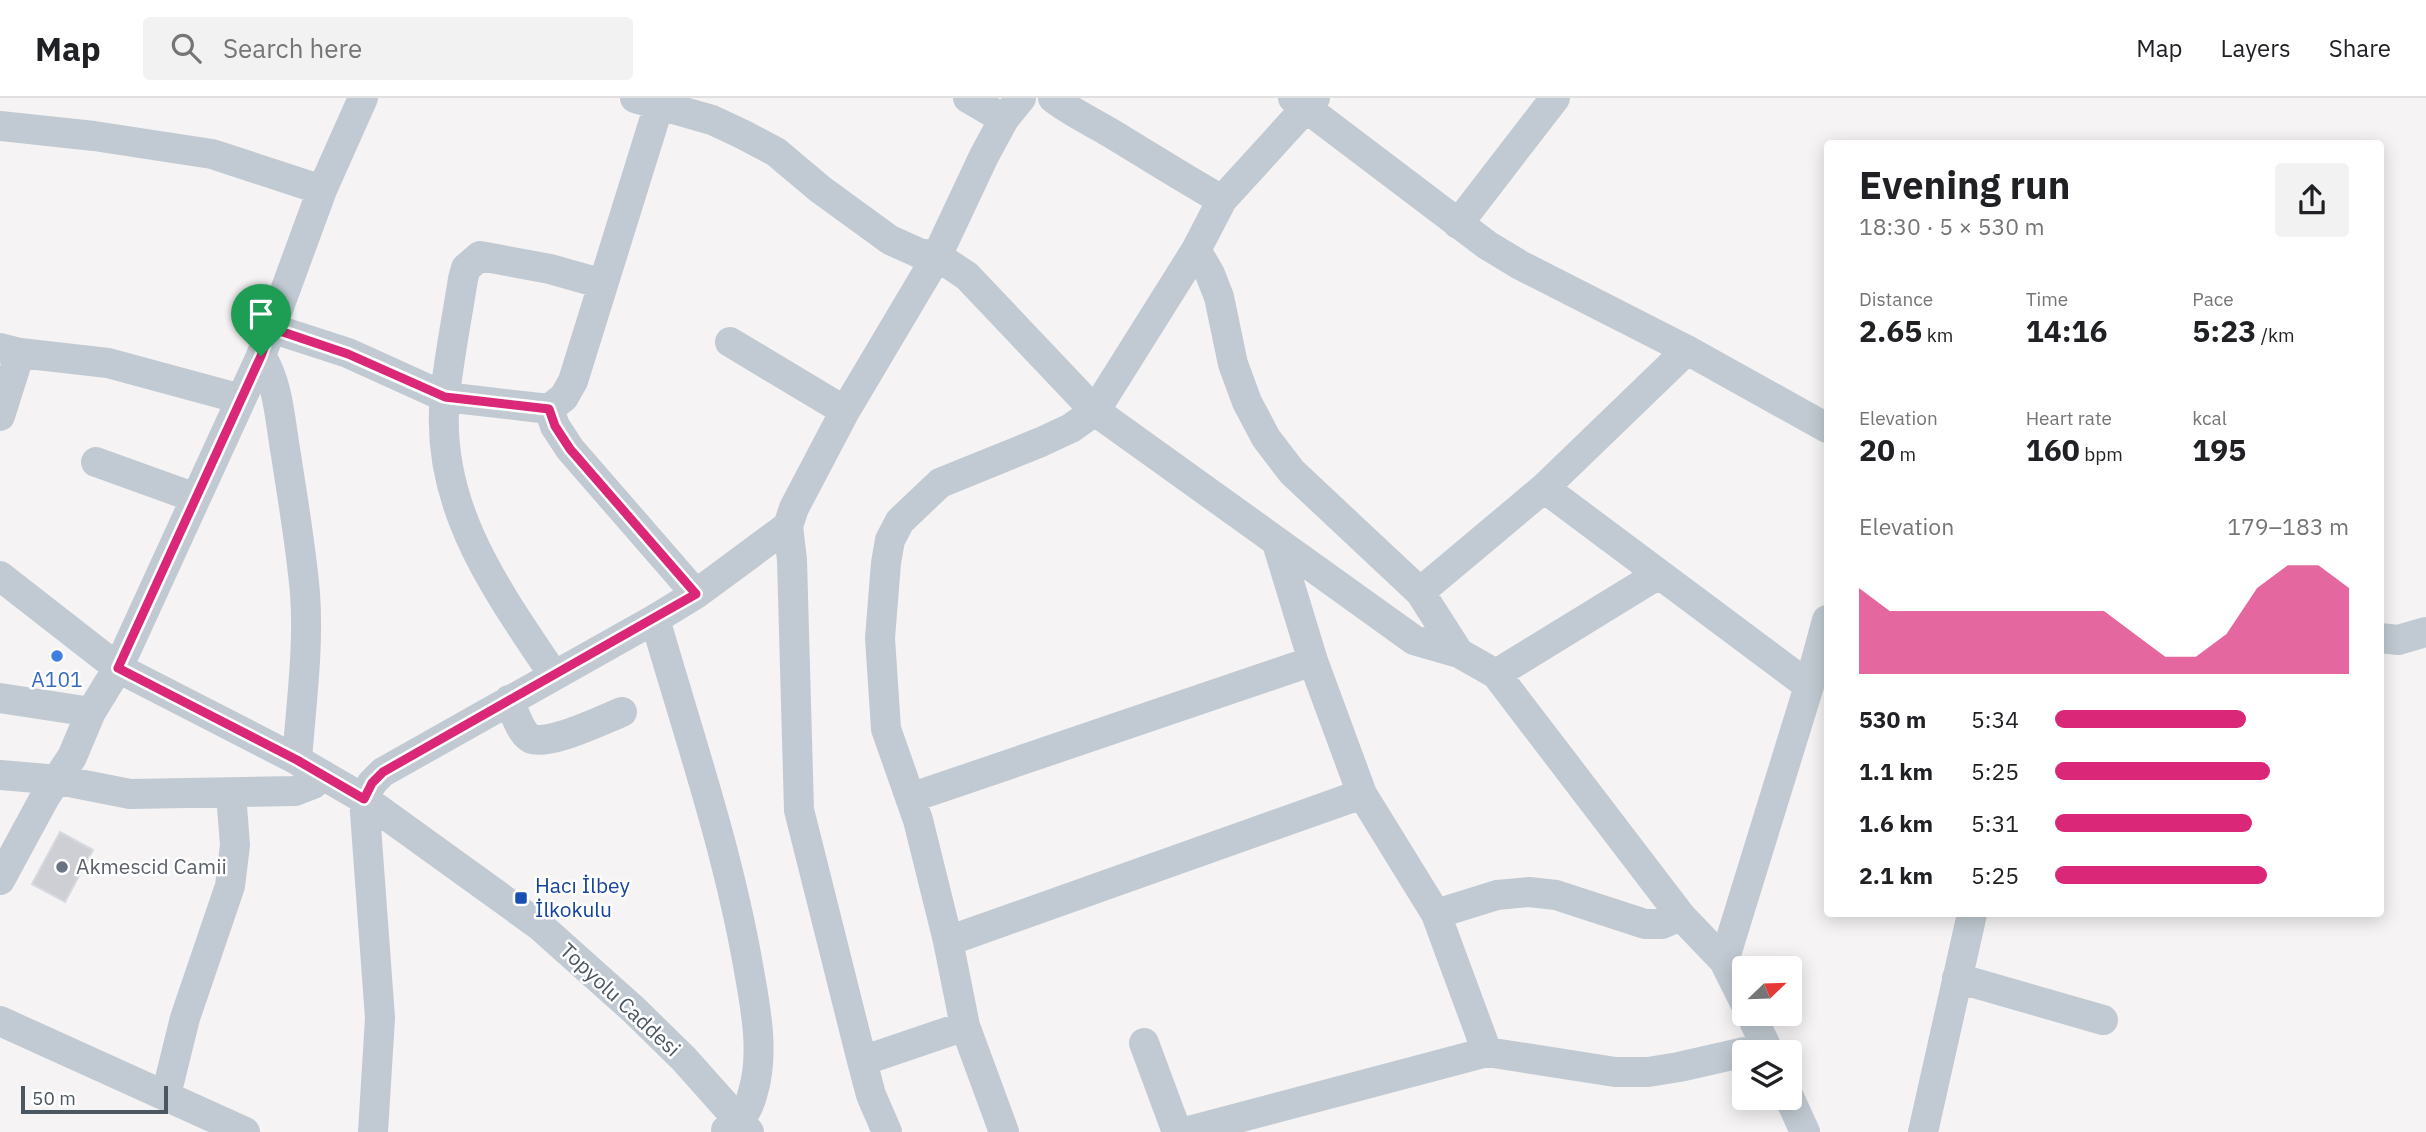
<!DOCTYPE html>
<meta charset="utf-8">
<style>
:root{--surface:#fff;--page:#f2f2f2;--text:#202124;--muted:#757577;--line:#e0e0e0;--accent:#db2777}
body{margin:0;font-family:"IBM Plex Sans",sans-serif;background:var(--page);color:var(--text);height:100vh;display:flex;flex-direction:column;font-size:26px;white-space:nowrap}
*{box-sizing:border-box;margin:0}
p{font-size:23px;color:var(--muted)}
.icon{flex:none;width:38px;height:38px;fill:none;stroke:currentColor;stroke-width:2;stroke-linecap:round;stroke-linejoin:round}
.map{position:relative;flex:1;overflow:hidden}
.sheet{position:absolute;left:1824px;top:42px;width:560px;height:777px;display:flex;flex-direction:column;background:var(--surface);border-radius:7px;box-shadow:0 4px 18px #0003}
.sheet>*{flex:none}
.needle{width:46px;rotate:67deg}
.buttons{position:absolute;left:1732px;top:858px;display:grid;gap:14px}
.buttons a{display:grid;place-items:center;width:70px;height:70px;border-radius:7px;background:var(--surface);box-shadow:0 4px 18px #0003;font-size:35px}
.scale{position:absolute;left:21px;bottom:18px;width:147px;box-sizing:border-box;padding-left:7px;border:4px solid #4a5661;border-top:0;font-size:19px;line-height:24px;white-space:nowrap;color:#4a5661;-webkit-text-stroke:5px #fff;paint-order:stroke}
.pin{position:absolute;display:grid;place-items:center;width:60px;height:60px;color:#fff;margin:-72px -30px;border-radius:50% 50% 50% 0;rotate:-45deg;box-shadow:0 0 7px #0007}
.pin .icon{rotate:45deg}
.round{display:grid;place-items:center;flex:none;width:74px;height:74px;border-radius:7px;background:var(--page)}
.head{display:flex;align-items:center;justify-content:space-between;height:119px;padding:0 35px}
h1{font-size:38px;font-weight:700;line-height:52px}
.figures{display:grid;grid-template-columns:repeat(3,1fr);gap:10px;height:119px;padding:7px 35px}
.figures div{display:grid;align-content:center}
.figures b{font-size:30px;font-weight:700}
.figures small{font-size:19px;font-weight:400}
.figures p{font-size:19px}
.chart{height:196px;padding:14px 35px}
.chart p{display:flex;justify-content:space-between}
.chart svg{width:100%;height:126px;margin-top:7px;fill:var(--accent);opacity:.7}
ul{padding:0 35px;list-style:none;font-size:23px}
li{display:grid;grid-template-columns:112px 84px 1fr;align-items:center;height:52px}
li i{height:18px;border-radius:9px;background:var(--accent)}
header{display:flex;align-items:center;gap:42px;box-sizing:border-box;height:98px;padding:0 35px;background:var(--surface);border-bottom:2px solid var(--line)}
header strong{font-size:33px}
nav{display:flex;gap:38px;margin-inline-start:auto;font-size:24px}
.search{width:490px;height:63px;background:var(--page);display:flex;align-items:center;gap:18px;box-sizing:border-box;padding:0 24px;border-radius:7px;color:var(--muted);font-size:26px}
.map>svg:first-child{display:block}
.building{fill:#cdcfd5;stroke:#d7d9de;stroke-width:2}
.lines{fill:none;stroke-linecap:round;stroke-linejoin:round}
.minor{stroke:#c1cad2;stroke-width:30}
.route-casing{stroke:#fff;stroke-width:14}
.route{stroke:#db2777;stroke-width:9}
.shop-dot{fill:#3f7fe0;stroke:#fff;stroke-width:2.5}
.worship-dot{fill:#6b7280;stroke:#fff;stroke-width:2.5}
.transit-dot{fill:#1a4fb4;stroke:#fff;stroke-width:2.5}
.labels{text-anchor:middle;stroke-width:5;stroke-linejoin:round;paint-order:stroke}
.shop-label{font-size:21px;fill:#366cbe;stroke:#fff}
.worship-label{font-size:21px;fill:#5b616d;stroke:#fff;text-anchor:start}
.transit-label{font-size:21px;fill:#164399;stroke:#fff;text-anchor:start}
.street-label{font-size:21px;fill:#4a5661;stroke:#fff}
</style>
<header>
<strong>Map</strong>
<div class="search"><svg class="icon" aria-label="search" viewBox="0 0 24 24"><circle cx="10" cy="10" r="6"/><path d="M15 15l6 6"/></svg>Search here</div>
<nav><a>Map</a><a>Layers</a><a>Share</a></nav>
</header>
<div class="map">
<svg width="2426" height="1034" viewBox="0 0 2426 1034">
<rect width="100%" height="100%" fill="#f5f3f3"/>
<path class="building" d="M 60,734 L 93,752 L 65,804 L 32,786 Z"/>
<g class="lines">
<path class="minor" d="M 635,0 L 712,22 L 742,36 L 776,54 L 820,91 L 890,142 L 919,155 L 937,158 L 967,178 L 1095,313 L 1414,542 L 1459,555 L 1496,576 L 1681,818 L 1724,863 L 1745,905
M 968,0 L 1004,21
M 1053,0 C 1072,15 1093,24 1114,37 C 1150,59 1185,81 1222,102
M 1293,0 L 1487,147 L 1520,167 L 1687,252 L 1827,330
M 0,28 L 94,38 L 212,56 L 322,92
M 1458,126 L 1555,0
M 1196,152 L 1210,176 L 1219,199 L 1233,266 L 1247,304 L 1266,340 L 1292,374 L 1420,494 L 1459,555
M 271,230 L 348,255 L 445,299 L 549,311 L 555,328 L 570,351 L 696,496
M 730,244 L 845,313
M 0,250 L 20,255 L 108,265 L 241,301
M 261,258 C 279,286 280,324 286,357 C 293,403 301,449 305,495 C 309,550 301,607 297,662
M 549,311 L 564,299 L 573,283 L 659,7
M 0,318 L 20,255
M 96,364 L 196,400
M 1544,390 L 1687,252
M 1277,445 L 1313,563 L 1362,696 L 1436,816 L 1487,954
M 0,478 L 118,570 L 297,662 L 364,701 L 540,828 L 634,912 L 684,961 L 749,1034
M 1420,494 L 1544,390 L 1809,588
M 655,521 C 688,636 727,748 748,867 C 755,907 765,954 753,994 C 751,1003 746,1016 738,1022 C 734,1026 730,1027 726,1032
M 2380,540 L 2398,542 L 2426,534
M 553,576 C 496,491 434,407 445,298 C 449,259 457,220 463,181 L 466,170 L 480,158 L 550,171 L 603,186
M 1496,576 L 1659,476
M 0,600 L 91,614
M 509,602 C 514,613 520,634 530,640 C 545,650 604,621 622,614
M 0,677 L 59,682 L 130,696 L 295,693 L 313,686 L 323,677
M 910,700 L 1313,563
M 0,782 L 45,699 L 72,659 L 91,614 L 118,570 L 261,258 L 322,92 L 363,0
M 1436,816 L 1497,797 L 1529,794 L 1556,797 L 1645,826 L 1662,826 L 1681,818
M 948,843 L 1362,696
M 1724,863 L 1809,588 L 1827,522
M 1957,880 L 2103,922
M 1750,915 L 1769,954
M 0,923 L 245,1034
M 1144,945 L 1177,1034
M 862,963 L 965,928
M 166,997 L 185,920 L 230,788 L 235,747 L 231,696
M 1789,999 L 1805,1034
M 373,1034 L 380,920 L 364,701 L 372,685 L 383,674 L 655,521 L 696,496 L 788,428
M 887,1034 L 871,997 L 862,963 L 799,712 L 792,462 L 788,428 L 794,410 L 845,313 L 937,158 L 984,58 L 1004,21 L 1021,0
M 1004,1034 L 965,928 L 948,843 L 918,722 L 886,631 L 880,540 L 886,465 L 890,442 L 900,423 L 940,385 L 1041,344 L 1071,330 L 1095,313 L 1196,152 L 1222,102 L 1315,0
M 1185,1034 L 1487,954 L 1615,974 L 1648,974 L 1679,969 L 1745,954
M 1923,1034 L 1972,816"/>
</g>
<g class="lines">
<g class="route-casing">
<path id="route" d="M 271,230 L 348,256 L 445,299 L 549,311 L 555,328 L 570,351 L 696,496 L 383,674 L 372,685 L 364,701 L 297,662 L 118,570 L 261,258 Z"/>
</g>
<use href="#route" class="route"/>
</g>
<circle class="shop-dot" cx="57" cy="558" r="7"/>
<circle class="worship-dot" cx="62" cy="769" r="7"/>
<rect class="transit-dot" x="514" y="793" width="14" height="14" rx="3.5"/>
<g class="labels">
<g class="shop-label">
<text x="57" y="589">A101</text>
</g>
<g class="worship-label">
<text x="76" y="776">Akmescid Camii</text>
</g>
<g class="transit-label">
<text x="535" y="795">Hacı İlbey<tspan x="535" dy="24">İlkokulu</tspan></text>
</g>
<g class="street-label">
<text transform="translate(620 902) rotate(43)" y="7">Topyolu Caddesi</text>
</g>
</g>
</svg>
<div class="buttons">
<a><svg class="needle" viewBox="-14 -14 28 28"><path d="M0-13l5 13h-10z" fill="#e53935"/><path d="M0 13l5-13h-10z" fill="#757577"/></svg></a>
<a><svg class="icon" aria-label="layers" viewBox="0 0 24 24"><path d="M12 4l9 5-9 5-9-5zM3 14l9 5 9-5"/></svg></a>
</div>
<div class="scale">50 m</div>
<div class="pin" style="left:261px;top:258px;background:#1e9e55"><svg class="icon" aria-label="arrive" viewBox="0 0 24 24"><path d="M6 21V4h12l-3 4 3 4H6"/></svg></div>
<section class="sheet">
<div class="head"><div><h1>Evening run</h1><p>18:30 · 5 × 530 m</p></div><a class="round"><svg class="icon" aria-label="share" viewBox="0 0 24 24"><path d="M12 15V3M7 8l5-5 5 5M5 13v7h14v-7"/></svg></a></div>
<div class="figures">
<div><p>Distance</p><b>2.65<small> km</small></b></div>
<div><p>Time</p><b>14:16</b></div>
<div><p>Pace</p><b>5:23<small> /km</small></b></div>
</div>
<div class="figures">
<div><p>Elevation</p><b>20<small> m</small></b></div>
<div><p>Heart rate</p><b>160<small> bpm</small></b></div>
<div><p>kcal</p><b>195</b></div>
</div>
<div class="chart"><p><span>Elevation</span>179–183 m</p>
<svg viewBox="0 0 160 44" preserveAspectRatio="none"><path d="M0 44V14L10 22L20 22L30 22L40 22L50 22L60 22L70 22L80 22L90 30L100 38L110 38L120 30L130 14L140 6L150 6L160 14V44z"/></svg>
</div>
<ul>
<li><b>530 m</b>5:34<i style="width:65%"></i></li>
<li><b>1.1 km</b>5:25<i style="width:73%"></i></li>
<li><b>1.6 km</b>5:31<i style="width:67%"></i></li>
<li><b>2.1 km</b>5:25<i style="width:72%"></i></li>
</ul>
</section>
</div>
